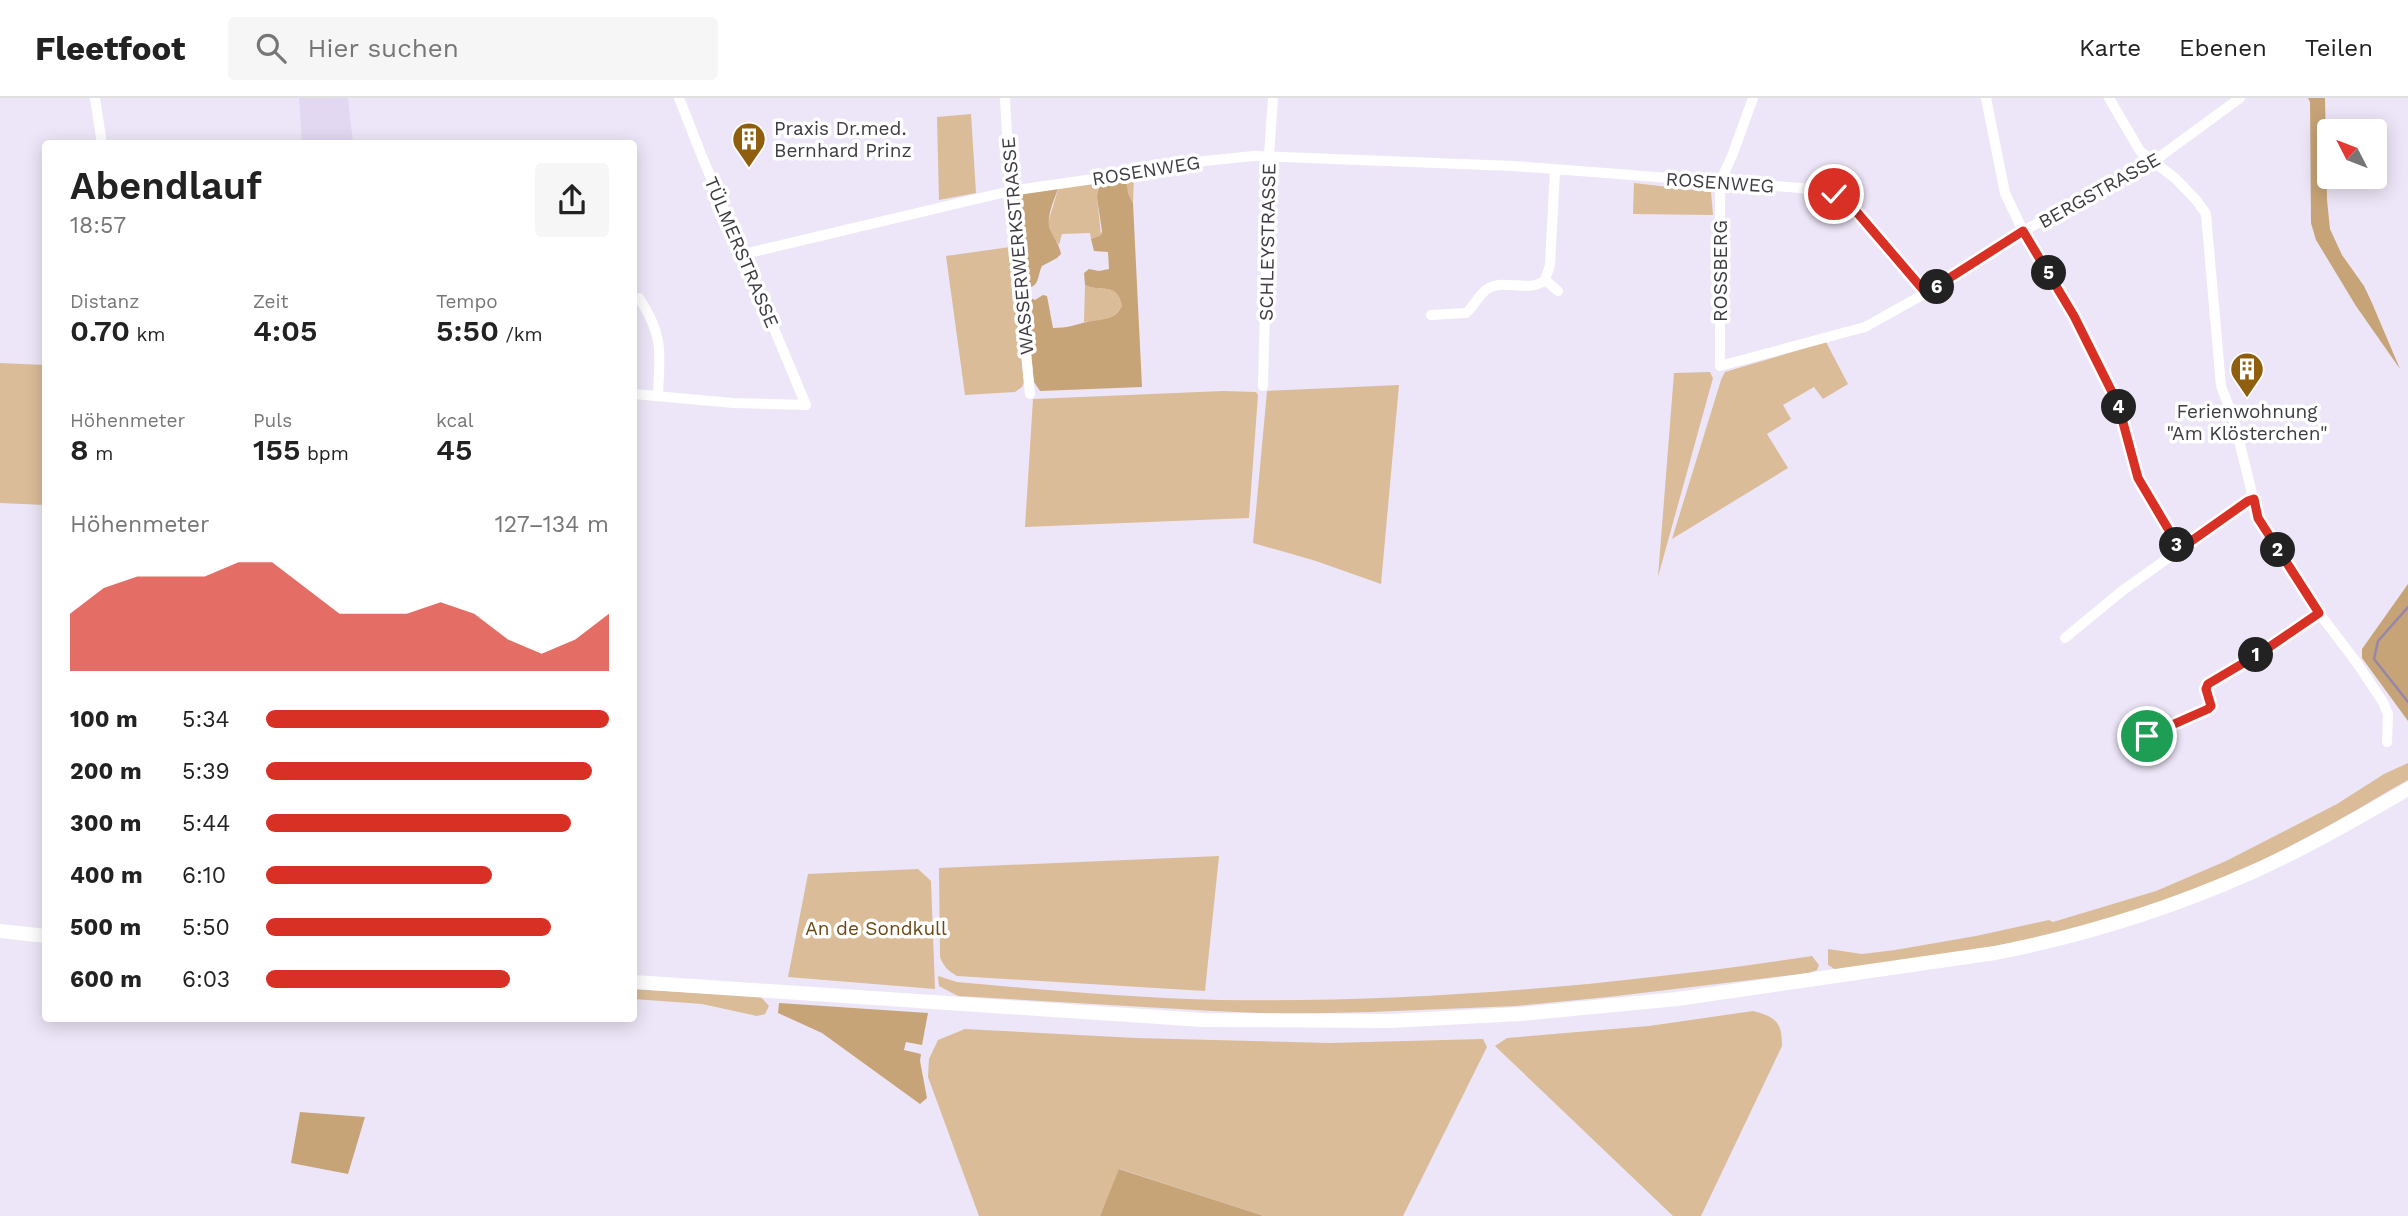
<!DOCTYPE html>
<html lang="de">
<meta charset="utf-8">
<style>
:root{--surface:#fff;--page:#f6f6f6;--text:#222;--muted:#767676;--line:#e0e0e0;--accent:#d93025}
body{margin:0;font-family:"Work Sans",sans-serif;background:var(--page);color:var(--text);height:100vh;display:flex;flex-direction:column;font-size:26px;white-space:nowrap}
*{box-sizing:border-box;margin:0}
p{font-size:23px;color:var(--muted)}
.icon{flex:none;width:38px;height:38px;fill:none;stroke:currentColor;stroke-width:2;stroke-linecap:round;stroke-linejoin:round}
.map{position:relative;flex:1;overflow:hidden}
.sheet{position:absolute;left:42px;top:42px;width:595px;height:882px;display:flex;flex-direction:column;background:var(--surface);border-radius:7px;box-shadow:0 4px 18px #0003}
.sheet>*{flex:none}
.needle{width:46px;rotate:312deg}
.fabs{position:absolute;left:2317px;top:21px;display:grid;gap:14px}
.fabs a{display:grid;place-items:center;width:70px;height:70px;border-radius:7px;background:var(--surface);box-shadow:0 4px 18px #0003;font-size:35px}
.pin{position:absolute;display:grid;place-items:center;width:60px;height:60px;color:#fff;margin:-30px;border:4px solid #fff;border-radius:50%;box-shadow:0 2px 7px #0007}
.km{position:absolute;width:35px;height:35px;margin:-18px;border-radius:50%;background:#222;color:#fff;font-size:19px;line-height:35px;text-align:center}
.round{display:grid;place-items:center;flex:none;width:74px;height:74px;border-radius:7px;background:var(--page)}
.summary{display:flex;align-items:center;justify-content:space-between;height:119px;padding:0 28px}
h1{font-size:38px;font-weight:600;line-height:52px}
.stats{display:grid;grid-template-columns:repeat(3,1fr);gap:10px;height:119px;padding:7px 28px}
.stats div{display:grid;align-content:center}
.stats b{font-size:30px;font-weight:600}
.stats small{font-size:19px;font-weight:400}
.stats p{font-size:19px}
.chart{height:196px;padding:14px 28px}
.chart p{display:flex;justify-content:space-between}
.chart svg{width:100%;height:126px;margin-top:7px;fill:var(--accent);opacity:.7}
ul{padding:0 28px;list-style:none;font-size:23px}
li{display:grid;grid-template-columns:112px 84px 1fr;align-items:center;height:52px}
li i{height:18px;border-radius:9px;background:var(--accent)}
header{display:flex;align-items:center;gap:42px;box-sizing:border-box;height:98px;padding:0 35px;background:var(--surface);border-bottom:2px solid var(--line)}
header strong{font-size:33px}
nav{display:flex;gap:38px;margin-inline-start:auto;font-size:24px}
.search{width:490px;height:63px;background:var(--page);display:flex;align-items:center;gap:18px;box-sizing:border-box;padding:0 24px;border-radius:7px;color:var(--muted);font-size:26px}
.map>svg:first-child{display:block}
.built{fill:#e2d8f1}
.green{fill:#dabc98}
.forest{fill:#c7a477}
.lines{fill:none;stroke-linecap:round;stroke-linejoin:round}
.stream{stroke:#9686aa;stroke-width:2.5}
.street{stroke:#fff;stroke-width:10}
.secondary{stroke:#fff;stroke-width:14}
.route-casing{stroke:#fff;stroke-width:14}
.route{stroke:#d93025;stroke-width:9}
.labels{text-anchor:middle;stroke-width:7;stroke-linejoin:round;paint-order:stroke}
.poi-label{font-size:19px;fill:#3e3b42;stroke:#fff;text-anchor:start}
.street-label{font-size:19px;fill:#3e3b42;stroke:#fff}
.park-label{font-size:19px;fill:#6c4813;stroke:#fff}
</style>
<header>
<strong>Fleetfoot</strong>
<div class="search"><svg class="icon" aria-label="search" viewBox="0 0 24 24"><circle cx="10" cy="10" r="6"/><path d="M15 15l6 6"/></svg>Hier suchen</div>
<nav><a>Karte</a><a>Ebenen</a><a>Teilen</a></nav>
</header>
<div class="map">
<svg width="2408" height="1118" viewBox="0 0 2408 1118">
<rect width="100%" height="100%" fill="#ede6f8"/>
<path class="built" d="M 299,0 L 348,0 L 353,45 L 302,45 Z"/>
<path class="green" d="M 971,16 L 976,95 L 939,102 L 937,19 Z
M 1134,78 L 1133,105 L 1128,95 L 1097,100 L 1101,137 L 1091,141 L 1090,135 L 1062,136 L 1059,147 L 1050,134 L 1048,125 L 1059,88 Z
M 1634,85 L 1711,94 L 1713,117 L 1633,116 Z
M 1010,149 L 1024,284 L 1022,289 L 1015,294 L 965,297 L 946,158 Z
M 1085,187 C 1103,195 1117,183 1122,208 C 1113,223 1099,223 1084,224 Z
M 1826,244 L 1848,286 L 1823,301 L 1814,289 L 1783,307 L 1791,321 L 1767,336 L 1788,370 L 1672,441 L 1721,282 L 1725,274 Z
M 0,265 L 45,267 L 45,407 L 0,405 Z
M 1710,274 L 1713,280 L 1658,479 L 1674,275 Z
M 1399,287 L 1381,486 L 1316,463 L 1253,445 L 1267,293 Z
M 1223,293 L 1256,294 L 1258,297 L 1249,420 L 1025,429 L 1033,301 Z
M 2408,665 L 2408,682 C 2376,700 2344,720 2311,737 C 2236,778 2152,811 2069,832 C 1993,851 1915,861 1838,873 L 1828,867 L 1828,851 L 1862,856 L 1895,852 L 1976,838 L 2049,822 L 2053,824 L 2156,793 L 2226,763 L 2337,706 L 2384,676 Z
M 1219,758 L 1205,893 L 957,878 C 947,872 944,869 940,859 L 939,770 Z
M 918,771 L 931,783 L 935,891 L 788,879 L 808,776 Z
M 1812,858 L 1819,867 L 1817,872 L 1809,875 L 1608,899 L 1516,908 L 1371,914 L 1283,916 L 1213,913 L 958,898 L 939,888 L 938,878 L 957,884 C 1045,892 1133,900 1221,902 C 1419,905 1617,887 1812,858 Z
M 634,891 L 761,899 L 769,908 L 765,916 L 757,918 L 702,906 L 634,901 Z
M 1753,913 C 1776,919 1782,924 1782,948 L 1701,1118 L 1673,1118 L 1495,948 L 1507,940 L 1649,928 Z
M 965,931 L 1136,940 L 1329,945 L 1483,941 L 1487,949 L 1403,1118 L 1264,1118 L 1120,1071 L 1100,1118 L 979,1118 L 928,979 L 929,961 L 938,942 Z"/>
<path class="forest" d="M 2308,0 L 2325,0 L 2327,102 L 2330,131 L 2342,157 L 2364,188 L 2372,205 L 2400,271 L 2356,208 L 2316,142 L 2311,125 L 2310,4 Z
M 1126,84 L 1128,95 L 1133,105 L 1142,289 L 1040,293 L 1034,284 L 1026,204 L 1027,198 L 1035,202 L 1043,197 L 1047,198 L 1053,230 C 1067,230 1074,227 1087,224 C 1102,221 1114,223 1122,208 C 1117,183 1102,195 1085,187 L 1084,175 L 1089,171 L 1099,173 L 1109,171 L 1108,154 L 1094,153 L 1091,141 L 1101,137 L 1102,133 L 1097,100 L 1099,89 L 1107,86 Z
M 1059,88 C 1055,100 1044,122 1051,134 C 1055,142 1059,146 1061,156 L 1057,160 L 1042,168 C 1037,178 1040,190 1025,190 L 1014,106 L 1016,99 L 1022,96 Z
M 2408,486 L 2408,623 L 2362,560 L 2362,551 Z
M 779,905 L 928,915 L 922,947 L 906,944 L 904,952 L 921,956 L 920,963 L 927,1000 L 920,1006 L 822,935 L 778,915 Z
M 300,1014 L 365,1019 L 348,1076 L 291,1065 Z
M 1119,1071 L 1264,1118 L 1100,1118 Z"/>
<g class="lines">
<path class="stream" d="M 2408,509 L 2378,543 L 2374,561 L 2408,604"/>
<path class="street" d="M 95,0 L 102,46
M 1005,0 L 1010,93 L 1030,296
M 1753,0 L 1732,58 L 1720,84 L 1720,268 L 1865,229 L 1944,185 L 2023,133 L 2154,63 L 2240,0
M 1986,0 L 2005,95 L 2023,133 L 2074,218 L 2118,306 L 2138,380 L 2180,451
M 2109,0 L 2140,53 L 2176,81 L 2197,103 L 2206,116 L 2221,288 L 2234,322 L 2258,420 L 2319,515 L 2357,565 L 2383,604 L 2388,616 L 2387,644
M 744,156 L 1010,93 L 1142,74 L 1194,64 L 1254,58 L 1513,68 L 1801,90 L 1829,94 L 1844,101 L 1926,195
M 1545,182 L 1558,193
M 639,200 C 664,238 660,255 658,297
M 1431,217 L 1466,215 C 1475,208 1479,195 1489,190 C 1506,181 1530,195 1545,182 L 1550,167 L 1555,72
M 1263,288 L 1269,58 L 1273,0
M 634,296 L 733,305 L 806,307 L 703,61 L 679,0
M 2065,540 L 2122,493 L 2248,403 L 2254,401
M 2147,638 L 2208,611 L 2211,608 L 2206,591 L 2208,585 L 2262,554 L 2319,515"/>
<path class="secondary" d="M 0,833 L 46,838
M 634,884 L 1203,922 L 1390,923 L 1521,916 L 1677,901 L 1995,855 C 2082,838 2166,812 2248,776 C 2303,752 2356,721 2408,691"/>
</g>
<g class="lines">
<g class="route-casing">
<path id="route" d="M 1834,96 L 1849,105 L 1926,195 L 2023,133 L 2074,218 L 2118,306 L 2138,380 L 2180,451 L 2248,403 L 2254,401 L 2258,420 L 2319,515 L 2262,554 L 2208,586 L 2206,591 L 2211,608 L 2208,611 L 2147,638"/>
</g>
<use href="#route" class="route"/>
</g>
<defs>
<g id="building-pin" transform="scale(1.75)"><path d="M0 17L-7.5 6A9.5 9.5 0 1 1 7.5 6Z" fill="#905f0d" stroke="#fff"/><path d="M-4-6H4V6H1V3H-1V6H-4ZM-2.5-4.3h1.7v1.8h-1.7ZM.8-4.3h1.7v1.8H.8ZM-2.5-1h1.7V.8h-1.7ZM.8-1h1.7V.8H.8Z" fill="#fff"/></g>
</defs>
<g fill-rule="evenodd">
<use href="#building-pin" x="749" y="41"/>
<use href="#building-pin" x="2247" y="271"/>
</g>
<g class="labels">
<g class="poi-label">
<text x="774" y="37">Praxis Dr.med.<tspan x="774" dy="22">Bernhard Prinz</tspan></text>
<text x="2247" y="320" text-anchor="middle">Ferienwohnung<tspan x="2247" dy="22">"Am Klösterchen"</tspan></text>
</g>
<g class="street-label">
<text transform="translate(1146 72) rotate(-9)" y="7">ROSENWEG</text>
<text transform="translate(1720 84) rotate(4)" y="7">ROSENWEG</text>
<text transform="translate(2099 92) rotate(-29)" y="7">BERGSTRASSE</text>
<text transform="translate(1267 144) rotate(-89)" y="7">SCHLEYSTRASSE</text>
<text transform="translate(1017 148) rotate(-95)" y="7">WASSERWERKSTRASSE</text>
<text transform="translate(742 154) rotate(67)" y="7">TÜLMERSTRASSE</text>
<text transform="translate(1720 173) rotate(-90)" y="7">ROSSBERG</text>
</g>
<g class="park-label">
<text x="876" y="837">An de Sondkull</text>
</g>
</g>
</svg>
<div class="fabs">
<a><svg class="needle" viewBox="-14 -14 28 28"><path d="M0-13l5 13h-10z" fill="#e53935"/><path d="M0 13l5-13h-10z" fill="#767676"/></svg></a>
</div>
<div class="pin" style="left:2147px;top:638px;background:#1e9e55"><svg class="icon" aria-label="arrive" viewBox="0 0 24 24"><path d="M6 21V4h12l-3 4 3 4H6"/></svg></div>
<div class="pin" style="left:1834px;top:96px;background:#d93025"><svg class="icon" aria-label="check" viewBox="0 0 24 24"><path d="M5 12l5 5 9-10"/></svg></div>
<b class="km" style="left:2256px;top:557px">1</b>
<b class="km" style="left:2278px;top:452px">2</b>
<b class="km" style="left:2177px;top:447px">3</b>
<b class="km" style="left:2119px;top:309px">4</b>
<b class="km" style="left:2049px;top:175px">5</b>
<b class="km" style="left:1937px;top:189px">6</b>
<section class="sheet">
<div class="summary"><div><h1>Abendlauf</h1><p>18:57</p></div><a class="round"><svg class="icon" aria-label="share" viewBox="0 0 24 24"><path d="M12 15V3M7 8l5-5 5 5M5 13v7h14v-7"/></svg></a></div>
<div class="stats">
<div><p>Distanz</p><b>0.70<small> km</small></b></div>
<div><p>Zeit</p><b>4:05</b></div>
<div><p>Tempo</p><b>5:50<small> /km</small></b></div>
</div>
<div class="stats">
<div><p>Höhenmeter</p><b>8<small> m</small></b></div>
<div><p>Puls</p><b>155<small> bpm</small></b></div>
<div><p>kcal</p><b>45</b></div>
</div>
<div class="chart"><p><span>Höhenmeter</span>127–134 m</p>
<svg viewBox="0 0 160 44" preserveAspectRatio="none"><path d="M0 44V24L10 15L20 11L30 11L40 11L50 6L60 6L70 15L80 24L90 24L100 24L110 20L120 24L130 33L140 38L150 33L160 24V44z"/></svg>
</div>
<ul>
<li><b>100 m</b>5:34<i style="width:100%"></i></li>
<li><b>200 m</b>5:39<i style="width:95%"></i></li>
<li><b>300 m</b>5:44<i style="width:89%"></i></li>
<li><b>400 m</b>6:10<i style="width:66%"></i></li>
<li><b>500 m</b>5:50<i style="width:83%"></i></li>
<li><b>600 m</b>6:03<i style="width:71%"></i></li>
</ul>
</section>
</div>
